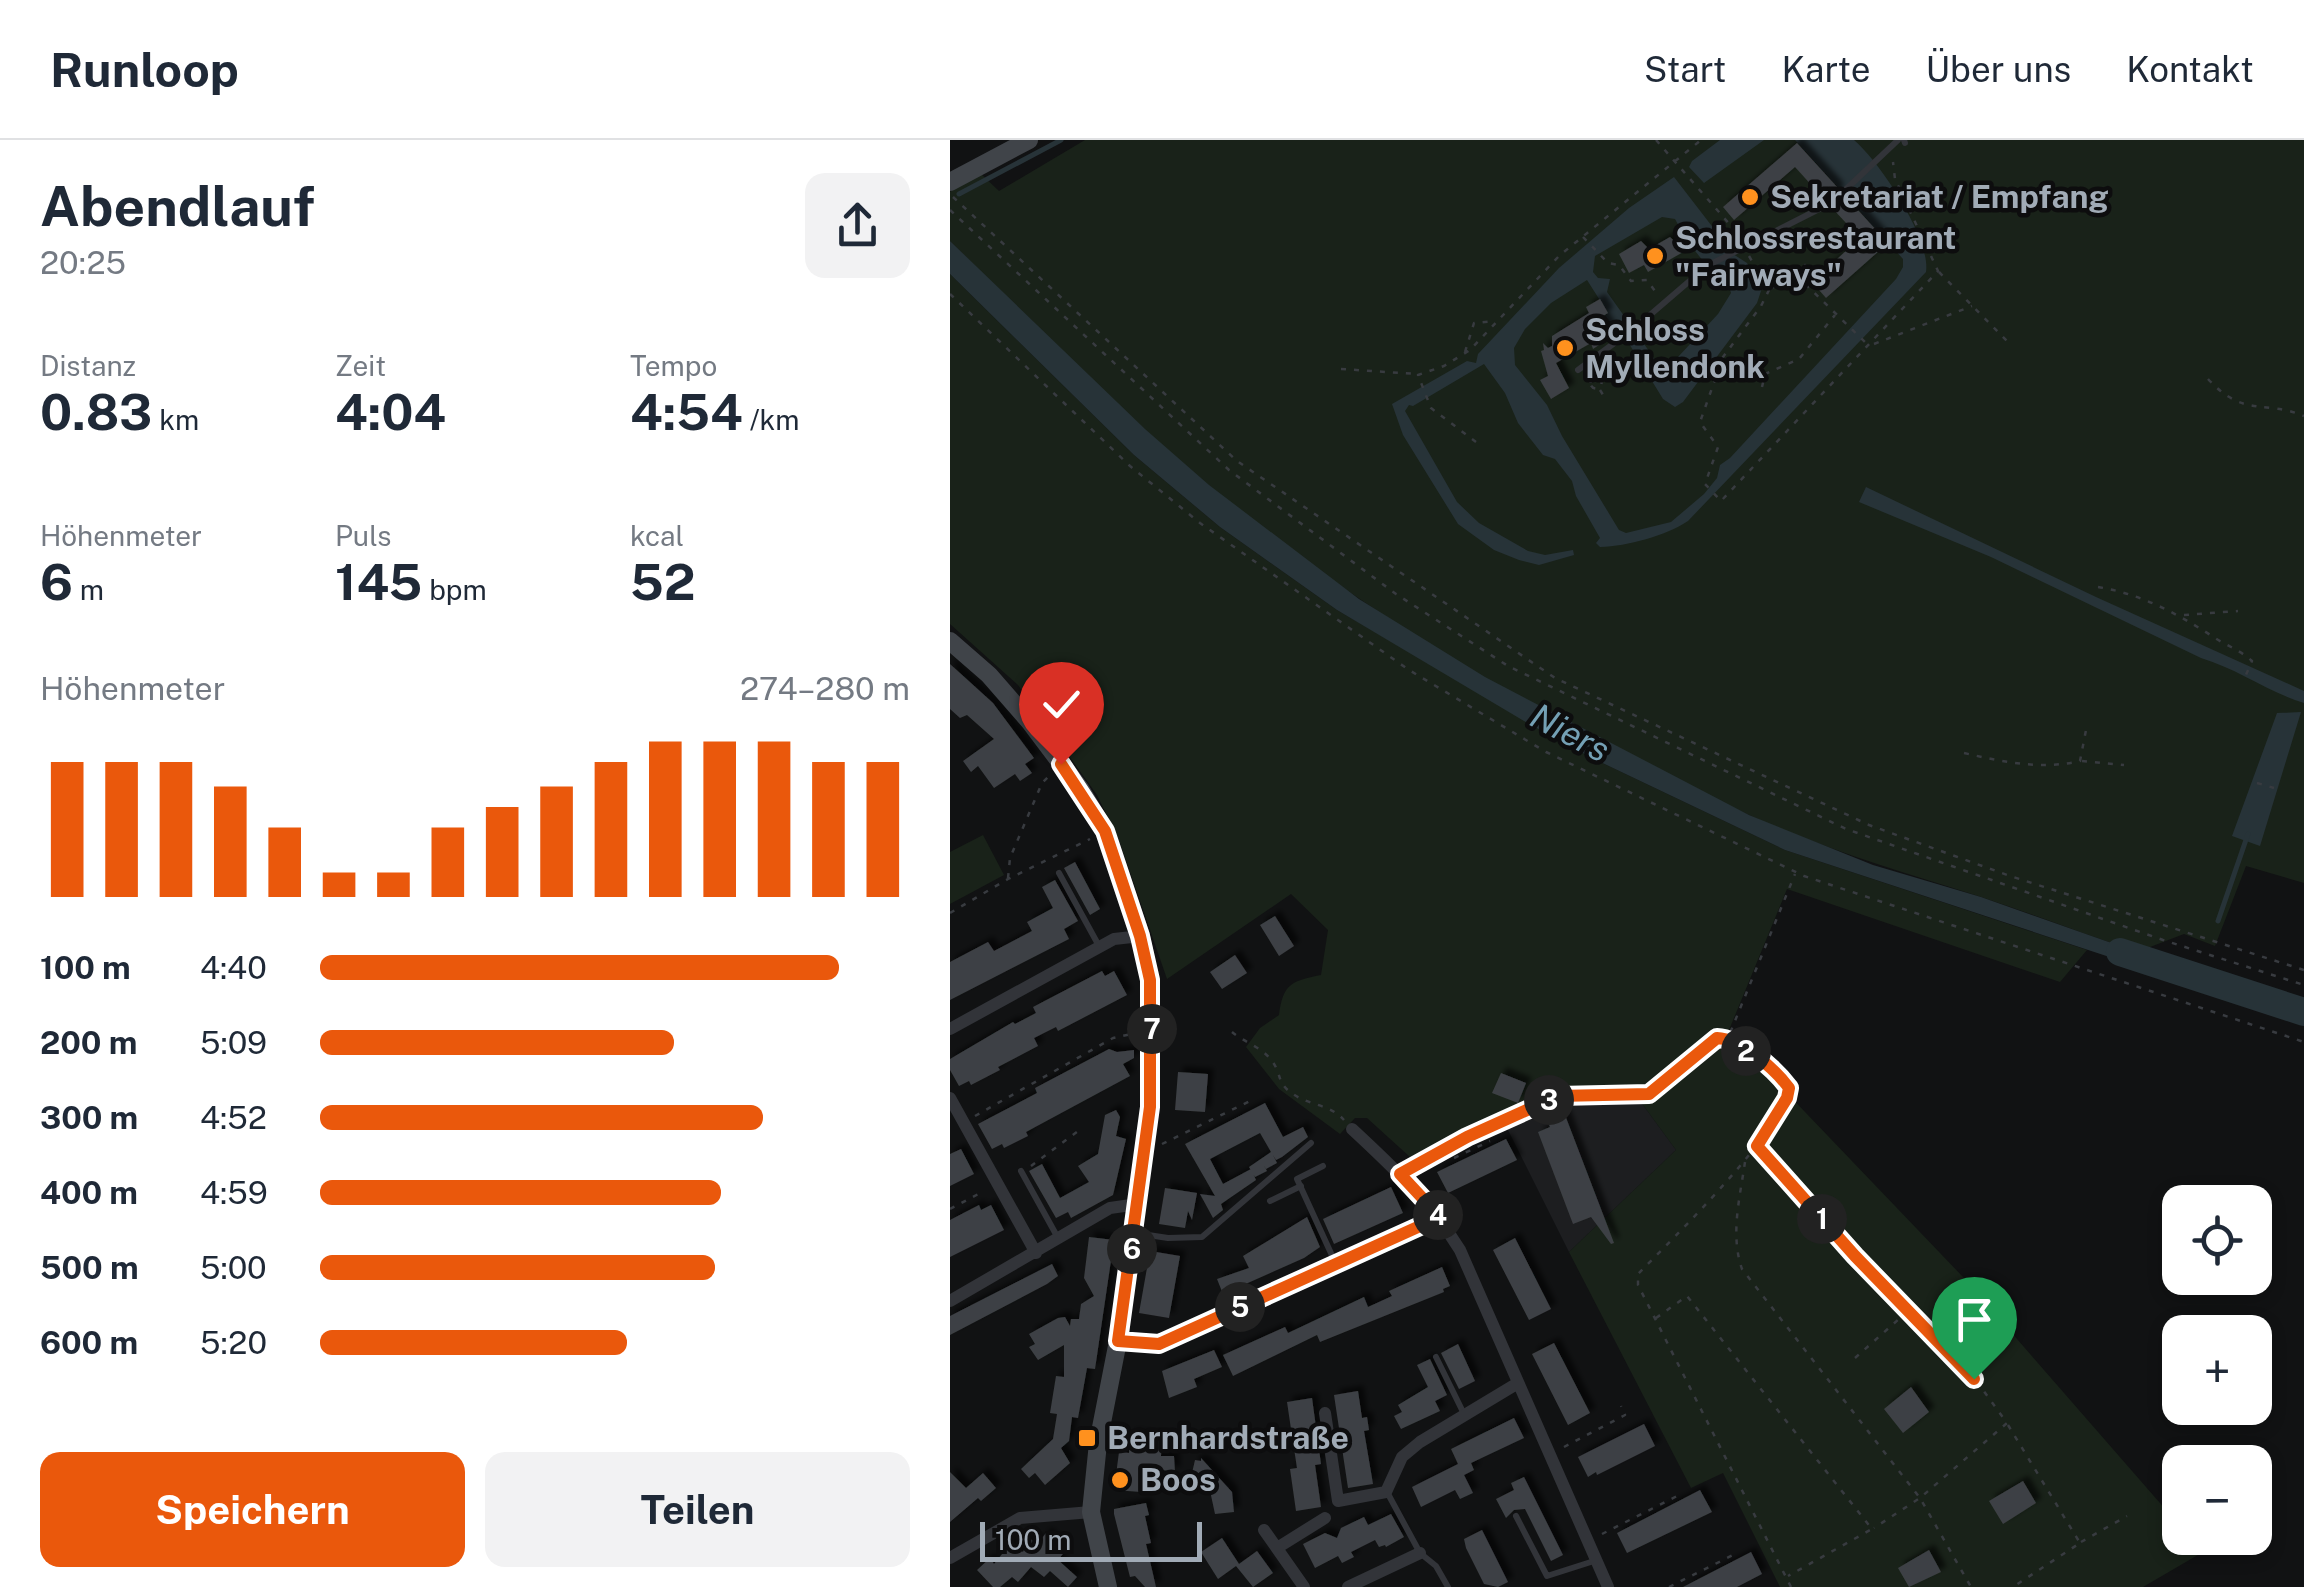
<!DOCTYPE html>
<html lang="de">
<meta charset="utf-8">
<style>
:root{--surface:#fff;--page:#f2f2f3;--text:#1f2937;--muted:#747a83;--line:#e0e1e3;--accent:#ea580c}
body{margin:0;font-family:"Public Sans",sans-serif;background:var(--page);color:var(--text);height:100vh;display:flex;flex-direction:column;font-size:38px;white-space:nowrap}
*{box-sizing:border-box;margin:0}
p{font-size:32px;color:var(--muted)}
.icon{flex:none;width:55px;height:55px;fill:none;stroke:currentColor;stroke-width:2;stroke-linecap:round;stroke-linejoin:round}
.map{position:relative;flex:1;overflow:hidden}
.panel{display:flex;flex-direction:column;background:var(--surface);width:950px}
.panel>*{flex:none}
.tools{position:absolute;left:1212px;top:1045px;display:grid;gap:20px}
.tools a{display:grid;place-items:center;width:110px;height:110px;border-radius:20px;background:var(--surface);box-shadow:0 5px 15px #0003;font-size:50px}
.scale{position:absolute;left:30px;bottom:25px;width:222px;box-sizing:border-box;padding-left:10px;border:5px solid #a1abb6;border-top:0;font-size:28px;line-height:35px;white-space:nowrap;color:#a1abb6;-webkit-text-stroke:8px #0d0d0e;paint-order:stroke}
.pin{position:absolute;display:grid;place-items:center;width:85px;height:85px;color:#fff;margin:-102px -42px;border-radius:50% 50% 50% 0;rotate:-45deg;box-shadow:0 0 10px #0007}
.pin .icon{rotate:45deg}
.km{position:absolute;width:50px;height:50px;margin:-25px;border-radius:50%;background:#222;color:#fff;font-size:28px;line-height:50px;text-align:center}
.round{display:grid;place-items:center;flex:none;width:105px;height:105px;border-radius:20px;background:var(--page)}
.headline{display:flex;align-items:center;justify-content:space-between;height:170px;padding:0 40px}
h1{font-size:55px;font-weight:700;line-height:75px}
.metrics{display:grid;grid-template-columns:repeat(3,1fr);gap:15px;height:170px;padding:10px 40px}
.metrics div{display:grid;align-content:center}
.metrics b{font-size:50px;font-weight:700}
.metrics small{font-size:28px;font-weight:400}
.metrics p{font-size:28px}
.chart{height:280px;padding:20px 40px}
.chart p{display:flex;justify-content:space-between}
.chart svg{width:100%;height:180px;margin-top:10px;stroke:var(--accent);stroke-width:6}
.action{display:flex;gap:20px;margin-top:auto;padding:20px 40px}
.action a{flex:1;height:115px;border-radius:20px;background:var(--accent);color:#fff;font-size:40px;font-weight:700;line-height:115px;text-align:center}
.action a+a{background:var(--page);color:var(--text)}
ul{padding:0 40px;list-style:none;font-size:32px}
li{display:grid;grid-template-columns:160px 120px 1fr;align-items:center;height:75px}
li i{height:25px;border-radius:12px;background:var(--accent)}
header{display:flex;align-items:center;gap:60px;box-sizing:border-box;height:140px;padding:0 50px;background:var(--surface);border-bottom:2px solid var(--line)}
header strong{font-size:48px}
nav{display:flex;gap:55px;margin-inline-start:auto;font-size:35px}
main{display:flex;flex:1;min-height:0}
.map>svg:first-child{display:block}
.built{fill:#1d1e20}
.green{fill:#192219}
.water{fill:#273338;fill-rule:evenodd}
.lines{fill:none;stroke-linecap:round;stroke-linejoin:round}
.stream{stroke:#273338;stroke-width:5}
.river{stroke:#273338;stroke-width:28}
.building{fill:#3d4044;filter:url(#shadow)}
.path{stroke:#383b40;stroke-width:2.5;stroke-dasharray:5 8;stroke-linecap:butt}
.lane{stroke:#323439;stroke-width:6}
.street{stroke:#323439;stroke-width:12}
.secondary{stroke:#404449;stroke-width:18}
.route-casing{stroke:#fff;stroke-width:20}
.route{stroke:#ea580c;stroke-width:12}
.poi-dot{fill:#ff911e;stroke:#0d0d0e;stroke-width:4}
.labels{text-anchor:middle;stroke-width:9;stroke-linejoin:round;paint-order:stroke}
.poi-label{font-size:32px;font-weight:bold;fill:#a1abb6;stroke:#0d0d0e;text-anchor:start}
.water-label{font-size:35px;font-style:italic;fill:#74a0b5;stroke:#0d0d0e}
</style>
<header>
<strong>Runloop</strong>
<nav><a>Start</a><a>Karte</a><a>Über uns</a><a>Kontakt</a></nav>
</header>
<main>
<section class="panel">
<div class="headline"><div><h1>Abendlauf</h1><p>20:25</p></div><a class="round"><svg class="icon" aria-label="share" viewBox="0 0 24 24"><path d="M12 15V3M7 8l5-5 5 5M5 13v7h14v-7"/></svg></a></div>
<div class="metrics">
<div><p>Distanz</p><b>0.83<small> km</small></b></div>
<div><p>Zeit</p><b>4:04</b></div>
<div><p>Tempo</p><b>4:54<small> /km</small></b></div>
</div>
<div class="metrics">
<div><p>Höhenmeter</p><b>6<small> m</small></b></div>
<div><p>Puls</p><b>145<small> bpm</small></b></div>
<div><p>kcal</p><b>52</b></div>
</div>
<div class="chart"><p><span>Höhenmeter</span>274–280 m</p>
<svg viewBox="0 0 160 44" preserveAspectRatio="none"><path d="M5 44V11M15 44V11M25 44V11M35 44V17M45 44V27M55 44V38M65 44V38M75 44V27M85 44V22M95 44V17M105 44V11M115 44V6M125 44V6M135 44V6M145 44V11M155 44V11"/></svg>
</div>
<ul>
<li><b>100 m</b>4:40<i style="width:88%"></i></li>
<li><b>200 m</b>5:09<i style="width:60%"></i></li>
<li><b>300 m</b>4:52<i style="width:75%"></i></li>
<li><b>400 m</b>4:59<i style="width:68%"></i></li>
<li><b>500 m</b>5:00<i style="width:67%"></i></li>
<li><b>600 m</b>5:20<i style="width:52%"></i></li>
</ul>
<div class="action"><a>Speichern</a><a>Teilen</a></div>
</section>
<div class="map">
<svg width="1354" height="1447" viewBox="0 0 1354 1447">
<defs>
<filter id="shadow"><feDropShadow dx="5.5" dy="-5.5" stdDeviation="2.5" flood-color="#0009"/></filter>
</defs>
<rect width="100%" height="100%" fill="#111213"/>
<path class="built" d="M 610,958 L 688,958 L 726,1010 L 619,1112 L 557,988 Z"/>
<path class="green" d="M 135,0 L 1354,0 L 1354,743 L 1296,726 L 1265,806 L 1234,794 L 1187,812 C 1135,794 1083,774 1031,757 C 952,732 873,709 797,674 C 606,585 419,480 257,344 C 167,268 83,184 0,101 L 0,52 L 3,49 L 29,32 L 49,51 Z
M 0,134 L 184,315 L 270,387 L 387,470 L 642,618 L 835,710 L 1137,810 L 1110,842 L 837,749 L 779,890 L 760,898 L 694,951 L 609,952 L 586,940 L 578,963 L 460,1017 L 417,978 L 405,978 L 390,994 L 329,949 L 296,907 L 310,888 L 329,875 C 333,844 341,841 371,835 L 378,790 L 341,754 L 217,839 L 169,700 L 147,655 L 68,545 L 0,484 Z
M 33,695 L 54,735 L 0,764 L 0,712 Z
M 773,901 L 810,920 L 812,927 L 1013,1137 L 1230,1386 L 1230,1398 L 1240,1398 L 1253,1412 L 1193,1447 L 830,1447 L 773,1333 L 741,1348 L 619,1112 L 726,1010 L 688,958 C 724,961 741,912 773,901 Z"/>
<path class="water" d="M 770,0 L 814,0 L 754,43 L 739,27 L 742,21 Z
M 845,0 L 904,0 C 930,22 981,99 976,132 L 738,381 C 715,396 678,406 650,407 L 646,403 L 650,398 L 626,356 L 622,341 L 605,319 L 593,315 L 568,283 L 555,253 L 534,224 L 463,266 L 459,265 L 455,271 L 507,362 L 529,383 L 578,411 L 595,415 L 623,410 L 624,415 L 589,425 L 569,420 L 544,410 L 508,384 L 453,295 L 442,264 L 517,221 L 526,223 L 528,214 L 609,128 L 679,68 L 724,37 L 768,94 L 779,103 L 783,114 L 797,123 L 812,148 L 807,163 L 733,262 L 725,267 L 713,259 L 678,202 L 665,197 L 653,177 L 658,173 L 637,140 L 601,163 L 575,189 L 564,208 L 565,225 L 597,265 L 612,296 L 669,390 L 676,393 L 721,382 L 754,354 L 767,338 L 770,325 L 780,318 L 946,139 L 953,127 L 953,119 ZM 712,77 L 725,79 C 737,102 756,129 778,143 L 781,153 L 768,174 L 714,232 L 657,152 L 660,139 L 648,138 L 643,132 L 645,116 Z
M 0,101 L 195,289 L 259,345 L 409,459 L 535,537 L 799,675 L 923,725 L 1031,757 L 1207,819 L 1202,831 L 835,710 L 642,618 L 574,581 L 387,470 L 270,387 L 184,315 L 0,134 Z
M 916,347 L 1146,457 L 1354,551 L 1354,563 C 1318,552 1288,529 1251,518 L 1041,417 L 909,362 Z
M 1351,572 L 1310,706 L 1282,696 L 1327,573 Z"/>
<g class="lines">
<path class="stream" d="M 9,54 L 111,0
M 1268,781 L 1298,694"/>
<path class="river" d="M 1170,812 L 1354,872"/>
</g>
<path class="building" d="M 847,3 L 888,48 L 886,57 L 897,58 L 938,103 L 876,158 L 862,142 L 910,98 L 883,69 L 884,59 L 874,59 L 845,27 L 784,80 L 773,67 Z
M 720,97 L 735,111 L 698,132 L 694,125 L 679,133 L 669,114 L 691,101 L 699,109 Z
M 650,159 L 658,173 L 653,176 L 664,195 L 643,209 L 641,203 L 606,223 L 619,248 L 601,259 L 590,240 L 598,236 L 591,211 L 594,210 L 593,203 L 598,208 L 602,206 L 602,196 L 639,173 L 636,167 Z
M 0,524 L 43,563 L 84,618 L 75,624 L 82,633 L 70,641 L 65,634 L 44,648 L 28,626 L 21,632 L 13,621 L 44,599 L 17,575 L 10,578 L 0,569 Z
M 125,722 L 150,769 L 140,775 L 114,728 Z
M 105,740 L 128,781 L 114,789 L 119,799 L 0,860 L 0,822 L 38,802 L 44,811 L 82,791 L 77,782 L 103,768 L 92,747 Z
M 325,776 L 344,806 L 329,816 L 310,785 Z
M 285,815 L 297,833 L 272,849 L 260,832 Z
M 152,831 L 155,836 L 164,831 L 177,855 L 108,891 L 106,887 L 84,898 L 88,906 L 48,927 L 50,930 L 21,945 L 19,941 L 9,946 L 0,930 L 0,919 L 63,882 L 65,884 L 86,873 L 83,867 Z
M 159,909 L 167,912 L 184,910 L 184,918 L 173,924 L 180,936 L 76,992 L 78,996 L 54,1008 L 52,1004 L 42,1009 L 28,984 L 87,953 L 85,948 Z
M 228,932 L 258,934 L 255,972 L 225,970 Z
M 551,933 L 576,943 L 568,963 L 542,953 Z
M 610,962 L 664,1103 L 661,1104 L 641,1077 L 623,1084 L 588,992 L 600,987 L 596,977 L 601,975 L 598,967 Z
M 315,963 L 333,997 L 353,987 L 358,997 L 332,1017 L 326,1020 L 323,1015 L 327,1023 L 316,1029 L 313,1024 L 317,1031 L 305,1037 L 299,1027 L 321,1012 L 310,993 L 260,1019 L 273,1044 L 301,1029 L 306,1040 L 271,1064 L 273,1070 L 263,1078 L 250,1054 L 265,1056 L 235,1004 Z
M 166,970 L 170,977 L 166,996 L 176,999 L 163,1055 L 121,1078 L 118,1072 L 106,1078 L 79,1031 L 92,1024 L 110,1058 L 139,1042 L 128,1026 L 148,1014 L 155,975 Z
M 556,999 L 567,1020 L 498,1053 L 487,1032 Z
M 11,1009 L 24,1034 L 0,1046 L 0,1014 Z
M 441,1047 L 453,1073 L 384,1104 L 373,1079 Z
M 215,1048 L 247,1053 L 242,1080 L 238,1071 L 235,1088 L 209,1084 Z
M 29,1065 L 31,1070 L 41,1065 L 54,1090 L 0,1117 L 0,1080 Z
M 357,1077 L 370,1107 L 354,1118 L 273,1154 L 267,1139 L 299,1128 L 293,1116 Z
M 139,1097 L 164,1100 L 145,1229 L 137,1228 L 128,1278 L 122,1277 L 119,1301 L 111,1308 L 120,1323 L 95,1345 L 85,1333 L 79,1338 L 71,1329 L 103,1299 L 107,1274 L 100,1273 L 106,1236 L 114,1237 L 114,1205 L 88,1220 L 79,1207 L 85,1204 L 79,1194 L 108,1178 L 115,1177 L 120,1186 L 121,1179 L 129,1179 L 131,1164 L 144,1156 L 134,1138 Z
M 565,1098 L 601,1169 L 579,1180 L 543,1110 Z
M 200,1111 L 230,1116 L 219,1178 L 189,1173 Z
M 102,1124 L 108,1136 L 97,1144 L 0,1195 L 0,1176 Z
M 492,1127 L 500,1146 L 493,1149 L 494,1152 L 370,1202 L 367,1195 L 283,1236 L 273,1215 L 335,1187 L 338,1193 L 414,1157 L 418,1167 L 442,1156 L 439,1151 Z
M 604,1203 L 640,1273 L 618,1285 L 582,1214 Z
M 508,1204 L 525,1241 L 509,1249 L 491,1213 Z
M 264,1210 L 272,1227 L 244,1239 L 247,1247 L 219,1258 L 212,1231 Z
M 480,1219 L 497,1255 L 485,1261 L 490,1271 L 451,1289 L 444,1276 L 452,1272 L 448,1265 L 478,1247 L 467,1225 Z
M 961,1247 L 979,1272 L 953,1293 L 934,1269 Z
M 408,1251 L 412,1278 L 417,1277 L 419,1290 L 414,1291 L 423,1344 L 398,1348 L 384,1255 Z
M 362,1258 L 371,1324 L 365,1325 L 371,1367 L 346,1371 L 340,1329 L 347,1328 L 343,1302 L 339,1302 L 337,1289 L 341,1289 L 337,1262 Z
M 564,1278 L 574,1298 L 521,1323 L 524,1330 L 514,1335 L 523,1353 L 510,1359 L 505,1350 L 471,1367 L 462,1347 L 508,1324 L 501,1309 Z
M 694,1284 L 705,1306 L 647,1335 L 646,1332 L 638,1337 L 628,1317 Z
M 181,1294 L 212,1299 L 211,1316 L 224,1316 L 225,1332 L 194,1327 L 191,1352 L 164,1350 L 169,1312 L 179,1313 Z
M 251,1318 L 282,1352 L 284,1372 L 265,1374 L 259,1346 L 252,1346 L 252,1333 L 242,1333 L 245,1320 L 251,1321 Z
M 0,1332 L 16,1348 L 33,1333 L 46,1348 L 31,1361 L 28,1358 L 0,1382 Z
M 574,1337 L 613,1415 L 601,1421 L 575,1369 L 564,1370 L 556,1378 L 546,1359 L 564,1350 L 561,1343 Z
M 1073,1341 L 1086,1363 L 1053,1384 L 1039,1361 Z
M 750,1350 L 762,1372 L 677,1413 L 667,1393 Z
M 196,1363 L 199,1375 L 195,1376 L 201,1403 L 196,1404 L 206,1447 L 195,1447 L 185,1436 L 180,1437 L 164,1374 L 164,1369 Z
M 441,1374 L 454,1397 L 436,1407 L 435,1405 L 429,1407 L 425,1400 L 401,1412 L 404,1417 L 392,1423 L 388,1416 L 365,1428 L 353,1404 L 375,1393 L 387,1398 L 391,1388 L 414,1377 L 418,1385 Z
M 532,1390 L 558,1442 L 548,1447 L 534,1444 L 516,1408 L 514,1399 Z
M 96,1393 L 116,1410 L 108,1420 L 127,1437 L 118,1447 L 100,1431 L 94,1437 L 81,1427 L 68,1442 L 62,1437 L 50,1447 L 43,1447 L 27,1430 L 40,1418 L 44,1424 L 61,1403 L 73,1412 L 79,1399 L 89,1402 Z
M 272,1398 L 289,1424 L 307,1411 L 323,1433 L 303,1447 L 286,1426 L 268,1439 L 251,1412 Z
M 979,1410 L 991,1432 L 959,1447 L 948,1428 Z
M 801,1412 L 812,1434 L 787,1447 L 733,1447 Z"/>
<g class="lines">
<path class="path" d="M 706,0 L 789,95
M 3,57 L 287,321 L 605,538 L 919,685 L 1060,736 L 1354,830
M 0,70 L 279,330 L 446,454 L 558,526 L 896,689 L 1213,800 L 1354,845
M 633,97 L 658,123 L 669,125 L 681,141 L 697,140 L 707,154
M 799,116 L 819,150 L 811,166 L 773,217 L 750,282 L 768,307 L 755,344 L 771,361 L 988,131 L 945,39 L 943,22
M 989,132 L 1059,203
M 846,135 L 917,204
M 820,149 L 846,135 L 861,119
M 0,154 L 180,326 L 250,383 L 459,530 L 596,612 L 854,736 L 1354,902
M 924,204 L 1022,166
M 515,212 L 524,183 L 545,181
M 391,229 L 467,234
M640.5 243a5.5 5.5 0 1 1 11 0a5.5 5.5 0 1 1-11 0Z
M 1258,239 C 1295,279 1314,259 1354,276
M 812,247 L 815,234 L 849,219 L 885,175
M 650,250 L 657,261
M 526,302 L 481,268 L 468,235 L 494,226 L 520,210 L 609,116 L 751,0
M 1148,447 C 1191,454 1226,473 1262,496 C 1275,505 1290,510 1302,521 L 1295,537
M 1234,475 L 1288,471
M 1014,613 C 1053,622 1091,630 1130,621 L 1136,590
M 1132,621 L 1174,625
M 1307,643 L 1324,648
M 58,738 L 60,718 L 92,643 L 99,636
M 0,773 L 58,739 L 140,699
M 282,892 C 294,902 313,908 322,921 C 332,934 326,943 343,954 C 360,966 380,964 394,980
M 620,955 C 636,955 688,958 700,953 C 727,941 745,897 776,898
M 25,976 L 163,898 L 186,893
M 212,1004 L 302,960
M 808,1007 L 958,1171
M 504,1018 L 540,1001
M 795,1022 C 790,1057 780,1095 792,1129 L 970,1358 L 1021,1447
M 81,1026 L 131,989
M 0,1069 L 34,1051
M 706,1178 L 737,1156 L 922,1389 L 838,1436
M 905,1218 L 958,1171 L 1025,1239 L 1057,1283 L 970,1358 L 924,1388
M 1058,1285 L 1130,1403 L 1063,1447
M 614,1307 L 675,1275 L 671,1266
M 652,1394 L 731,1354
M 1131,1402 L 1177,1376
M 719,1447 L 787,1413
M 841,1447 L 688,1145 L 688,1134 C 718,1103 845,981 837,944 L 812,919 L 778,898 L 845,734"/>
<path class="lane" d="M 954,0 L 955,3
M 892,53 L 948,0
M 757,126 L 879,64
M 628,230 L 686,187 L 750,132
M 109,733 L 149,806
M 373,1026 L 347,1039 L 385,1122
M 71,1031 L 108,1098
M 451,1034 L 517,997 L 608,955
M 320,1061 L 351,1046
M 185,1093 L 218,1098 L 252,1097 L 361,1003
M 486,1217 L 514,1274
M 437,1352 L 470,1413 L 486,1426 L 498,1447
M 566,1376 L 597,1436 L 644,1421"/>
<path class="street" d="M 0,889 L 164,799 L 191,796
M 0,958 L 86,1113
M 402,989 C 443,1027 481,1063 510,1110 L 658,1447
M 0,1161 L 160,1068 L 188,1064
M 168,1201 L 209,1204 L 490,1077
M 375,1273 L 388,1361 L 436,1352 L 452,1317 L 470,1302 L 568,1243
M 314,1390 L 354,1447
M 327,1408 L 375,1378
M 0,1418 L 70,1378 L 141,1372
M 398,1447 L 470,1413"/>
<path class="secondary" d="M 0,42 L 79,0
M 0,501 L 39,535 L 80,582 L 131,650 L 155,691 L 191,796 L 200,840 L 200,967 L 168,1201 L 148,1303 L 141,1372 L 158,1447"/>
</g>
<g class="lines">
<g class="route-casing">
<path id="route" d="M 111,624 L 155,691 L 190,796 L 200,840 L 200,967 L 168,1201 L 209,1204 L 490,1077 L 450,1034 L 517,997 L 608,956 L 699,954 L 767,898 C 791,899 825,929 839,948 L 837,958 L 807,1006 L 905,1116 L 1024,1239"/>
</g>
<use href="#route" class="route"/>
</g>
<g class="poi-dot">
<circle cx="800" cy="57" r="10"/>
<circle cx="705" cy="116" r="10"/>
<circle cx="615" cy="208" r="10"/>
<rect x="127" y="1288" width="20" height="20" rx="5"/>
<circle cx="170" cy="1340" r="10"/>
</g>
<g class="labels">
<g class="poi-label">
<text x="820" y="68">Sekretariat / Empfang</text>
<text x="725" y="109">Schlossrestaurant<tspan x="725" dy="37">"Fairways"</tspan></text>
<text x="635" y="201">Schloss<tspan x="635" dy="37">Myllendonk</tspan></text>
<text x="157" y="1309">Bernhardstraße</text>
<text x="190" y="1351">Boos</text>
</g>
<g class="water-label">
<text transform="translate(620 593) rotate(28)" y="12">Niers</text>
</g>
</g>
</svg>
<div class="tools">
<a><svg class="icon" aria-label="locate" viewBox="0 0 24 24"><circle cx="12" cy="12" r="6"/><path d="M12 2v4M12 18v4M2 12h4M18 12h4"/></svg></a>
<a>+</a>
<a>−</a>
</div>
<div class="scale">100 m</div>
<div class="pin" style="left:1024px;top:1239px;background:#1e9e55"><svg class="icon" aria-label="arrive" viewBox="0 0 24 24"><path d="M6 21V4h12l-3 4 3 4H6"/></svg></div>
<div class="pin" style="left:111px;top:624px;background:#d93025"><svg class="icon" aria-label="check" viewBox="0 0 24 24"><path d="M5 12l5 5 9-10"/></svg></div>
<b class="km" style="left:872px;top:1079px">1</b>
<b class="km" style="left:796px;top:911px">2</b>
<b class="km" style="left:599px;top:960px">3</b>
<b class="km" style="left:488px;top:1075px">4</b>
<b class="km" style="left:290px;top:1167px">5</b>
<b class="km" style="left:182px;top:1109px">6</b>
<b class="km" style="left:202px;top:889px">7</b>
</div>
</main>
